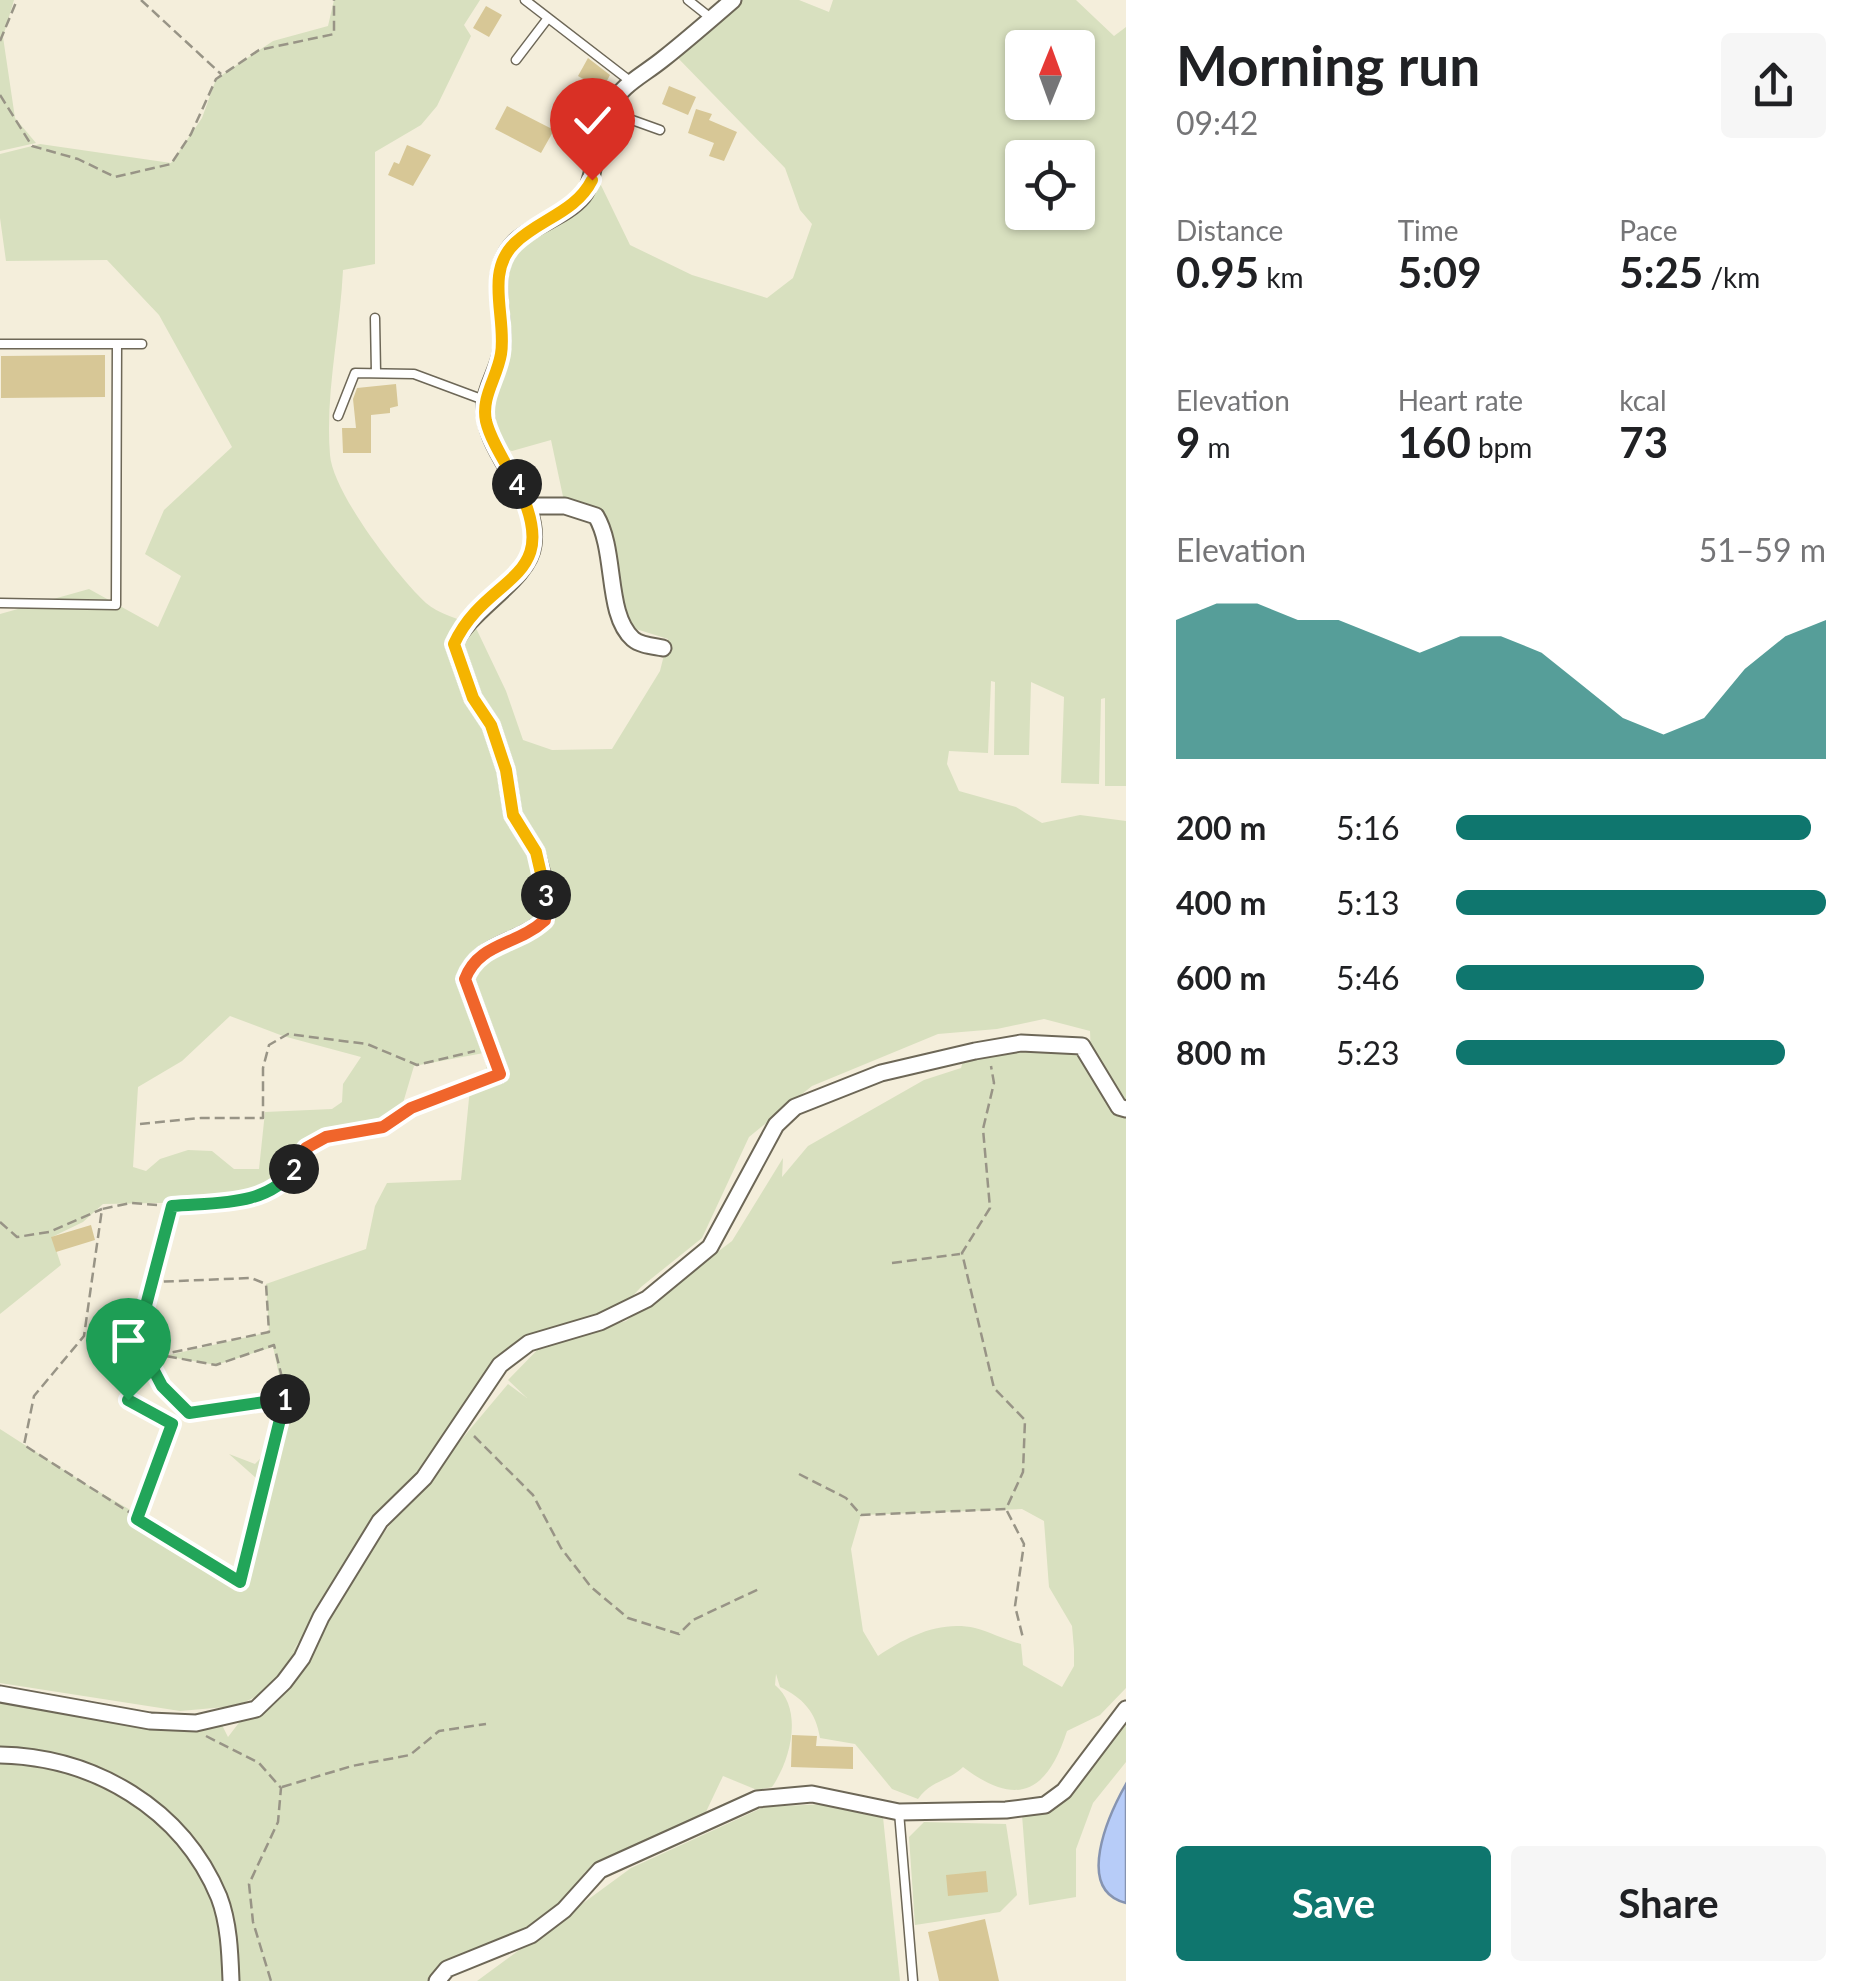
<!DOCTYPE html>
<meta charset="utf-8">
<style>
:root{--surface:#fff;--page:#f6f6f6;--text:#202124;--muted:#757577;--accent:#0f766e}
body{margin:0;font-family:Lato,sans-serif;background:var(--page);color:var(--text);height:100vh;display:flex;flex-direction:column;font-size:38px;white-space:nowrap}
*{box-sizing:border-box;margin:0}
p{font-size:32px;color:var(--muted)}
.icon{flex:none;width:55px;height:55px;fill:none;stroke:currentColor;stroke-width:2;stroke-linecap:round;stroke-linejoin:round}
.map{position:relative;flex:1;overflow:hidden}
.panel{display:flex;flex-direction:column;background:var(--surface);width:750px}
.panel>*{flex:none}
.needle{width:65px;rotate:1deg}
.controls{position:absolute;left:1005px;top:30px;display:grid;gap:20px}
.controls a{display:grid;place-items:center;width:90px;height:90px;border-radius:10px;background:var(--surface);box-shadow:0 2px 8px #0004;font-size:50px}
.pin{position:absolute;display:grid;place-items:center;width:85px;height:85px;color:#fff;margin:-102px -42px;border-radius:50% 50% 50% 0;rotate:-45deg;box-shadow:0 0 10px #0007}
.pin .icon{rotate:45deg}
.km{position:absolute;width:50px;height:50px;margin:-25px;border-radius:50%;background:#222;color:#fff;font-size:28px;line-height:50px;text-align:center}
.round{display:grid;place-items:center;flex:none;width:105px;height:105px;border-radius:10px;background:var(--page)}
.headline{display:flex;align-items:center;justify-content:space-between;height:170px;padding:0 50px}
h1{font-size:55px;font-weight:700;line-height:75px}
.metrics{display:grid;grid-template-columns:repeat(3,1fr);gap:15px;height:170px;padding:10px 50px}
.metrics div{display:grid;align-content:center}
.metrics b{font-size:42px;font-weight:700}
.metrics small{font-size:28px;font-weight:400}
.metrics p{font-size:28px}
.chart{height:280px;padding:20px 50px}
.chart p{display:flex;justify-content:space-between}
.chart svg{width:100%;height:180px;margin-top:10px;fill:var(--accent);opacity:.7}
.primary-button{display:flex;gap:20px;margin-top:auto;padding:20px 50px}
.primary-button a{flex:1;height:115px;border-radius:10px;background:var(--accent);color:#fff;font-size:40px;font-weight:700;line-height:115px;text-align:center}
.primary-button a+a{background:var(--page);color:var(--text)}
ul{padding:0 50px;list-style:none;font-size:32px}
li{display:grid;grid-template-columns:160px 120px 1fr;align-items:center;height:75px}
li i{height:25px;border-radius:12px;background:var(--accent)}
main{display:flex;flex:1;min-height:0}
.map>svg:first-child{display:block}
.green{fill:#d8e0bf;fill-rule:evenodd}
.water{fill:#b7ccf8;stroke:#8694b1;stroke-width:2.5}
.building{fill:#d7c796}
.lines{fill:none;stroke-linecap:round;stroke-linejoin:round}
.service-casing{stroke:#6d6757;stroke-width:11}
.minor-casing{stroke:#6d6757;stroke-width:19}
.path{stroke:#989486;stroke-width:2.5;stroke-dasharray:10 5;stroke-linecap:butt}
.service{stroke:#fff;stroke-width:8}
.minor{stroke:#fff;stroke-width:15}
.split-1-casing{stroke:#fff;stroke-width:20}
.split-2-casing{stroke:#fff;stroke-width:20}
.split-3-casing{stroke:#fff;stroke-width:20}
.split-4-casing{stroke:#fff;stroke-width:20}
.split-5-casing{stroke:#fff;stroke-width:20}
.split-1{stroke:#22a559;stroke-width:12}
.split-2{stroke:#22a559;stroke-width:12}
.split-3{stroke:#f0652b;stroke-width:12}
.split-4{stroke:#f5b400;stroke-width:12}
.split-5{stroke:#f5b400;stroke-width:12}
</style>
<main>
<div class="map">
<svg width="1126" height="1981" viewBox="0 0 1126 1981">
<rect width="100%" height="100%" fill="#f4eedb"/>
<path class="green" d="M 0,0 L 14,0 L 3,37 L 15,118 L 36,143 L 0,151 Z
M 334,0 L 480,0 L 464,25 L 471,36 L 437,106 L 421,125 L 375,152 L 375,264 L 343,270 C 340,332 325,394 330,455 C 333,493 398,577 426,603 C 438,614 460,619 475,626 L 506,691 L 523,740 L 552,750 L 612,749 L 660,671 L 668,639 L 620,624 L 596,517 L 565,506 L 551,440 L 512,451 L 498,447 L 487,424 L 494,381 L 496,287 L 512,245 L 597,177 L 630,245 L 692,275 L 767,298 L 793,278 L 812,224 L 800,210 L 785,168 L 675,55 L 734,0 L 799,0 L 829,12 L 833,0 L 1076,0 L 1114,36 L 1126,27 L 1126,786 L 1105,786 L 1105,698 L 1101,699 L 1099,784 L 1061,783 L 1064,697 L 1031,682 L 1029,755 L 994,755 L 995,682 L 991,681 L 988,753 L 949,751 L 947,764 L 959,791 L 1016,807 L 1042,823 L 1080,815 L 1126,821 L 1126,1688 L 1100,1715 L 1067,1731 C 1047,1793 1017,1808 963,1767 C 948,1782 931,1780 918,1799 L 892,1789 L 855,1744 L 820,1738 C 816,1712 803,1698 780,1687 L 776,1674 L 775,1685 C 803,1708 792,1758 772,1787 L 757,1790 L 723,1776 L 704,1816 L 616,1854 L 585,1872 L 576,1890 L 525,1933 L 430,1981 L 0,1981 L 0,1698 L 185,1729 L 222,1725 L 228,1737 L 261,1694 L 237,1706 L 180,1711 L 0,1683 L 0,1429 L 84,1483 L 242,1575 L 257,1479 L 229,1454 L 255,1464 C 293,1428 283,1393 273,1347 L 216,1365 L 165,1356 L 269,1332 L 266,1284 L 366,1249 L 375,1206 L 387,1183 L 461,1180 L 470,1088 L 485,1075 L 489,1052 L 414,1066 L 403,1103 L 386,1132 C 360,1138 321,1138 301,1159 C 287,1173 279,1188 263,1201 L 103,1204 L 83,1222 L 52,1237 L 61,1265 L 0,1314 L 0,614 L 89,589 L 158,627 L 181,576 L 145,554 L 164,510 L 232,447 L 159,315 L 107,260 L 6,261 L 0,218 L 0,154 L 40,144 L 171,163 L 202,118 L 216,79 L 273,41 L 328,26 ZM 1022,48 L 1078,48 L 1078,102 L 1022,102 ZM 1022,158 L 1078,158 L 1078,212 L 1022,212 ZM 230,1016 L 283,1036 L 361,1057 L 343,1084 L 342,1102 L 332,1109 L 265,1112 L 259,1169 L 234,1169 L 212,1151 L 188,1150 L 160,1159 L 146,1171 L 133,1167 L 138,1087 L 182,1061 ZM 1044,1019 L 1090,1031 L 1091,1056 C 1046,1042 1005,1054 963,1061 L 961,1068 L 924,1080 L 808,1146 L 782,1177 L 783,1158 L 732,1241 L 626,1321 L 543,1344 L 508,1380 L 527,1398 L 508,1384 L 393,1521 L 288,1657 L 445,1438 L 508,1361 L 584,1321 L 617,1313 L 641,1287 L 702,1238 L 749,1137 L 812,1086 L 938,1034 L 997,1029 ZM 1022,1509 L 1044,1521 L 1049,1587 L 1072,1626 L 1074,1649 L 1074,1666 L 1062,1687 L 1023,1665 L 1021,1644 C 1005,1640 990,1632 975,1628 C 940,1620 906,1637 878,1656 L 863,1631 L 851,1549 L 861,1515 Z
M 1126,1719 L 1126,1762 L 1093,1803 L 1076,1849 L 1076,1897 L 1029,1905 L 1022,1815 L 1047,1803 Z
M 826,1804 L 883,1817 L 900,1981 L 477,1981 L 631,1868 L 764,1807 Z
M 924,1822 L 1006,1824 L 1017,1895 L 1000,1912 L 915,1925 L 909,1837 Z"/>
<path class="water" d="M 1126,1784 L 1126,1903 C 1074,1890 1109,1814 1126,1784 Z"/>
<path class="building" d="M 486,6 L 502,15 L 489,37 L 473,28 Z
M 588,58 L 610,75 L 602,90 L 578,76 Z
M 669,86 L 696,97 L 688,115 L 662,104 Z
M 507,106 L 554,130 L 541,153 L 495,129 Z
M 696,109 L 712,114 L 709,120 L 737,132 L 724,161 L 709,156 L 714,143 L 688,133 Z
M 407,145 L 431,155 L 413,186 L 388,175 L 394,162 L 399,164 Z
M 105,355 L 105,397 L 1,398 L 1,356 Z
M 396,384 L 398,406 L 390,408 L 390,413 L 371,415 L 371,453 L 343,453 L 342,428 L 356,428 L 353,399 L 357,388 Z
M 91,1225 L 95,1240 L 56,1252 L 51,1237 Z
M 792,1735 L 817,1736 L 816,1746 L 853,1747 L 853,1769 L 791,1767 Z
M 986,1871 L 988,1892 L 948,1896 L 946,1875 Z
M 985,1919 L 999,1981 L 939,1981 L 928,1932 Z"/>
<g class="lines">
<g class="service-casing">
<path id="service" d="M 525,0 L 630,81
M 688,0 L 712,19
M 516,60 L 548,18
M 607,111 L 660,130
M 375,318 L 376,373
M 0,344 L 142,344
M 338,416 L 355,373 L 414,374 L 484,400
M 0,603 L 116,605 L 117,344
M 899,1812 L 913,1981"/>
</g>
<g class="minor-casing">
<path id="minor" d="M 528,506 L 565,506 L 596,516 C 617,551 605,614 633,639 C 640,645 653,646 663,648
M 500,1074 L 465,979 C 479,942 517,945 545,920 L 546,888 L 536,852 L 513,815 L 506,770 L 491,725 L 473,698 L 454,644 C 470,609 529,580 533,545 C 540,492 481,454 485,403 C 486,387 498,370 501,353 C 507,317 485,273 514,243 C 533,224 566,217 583,196 C 596,181 595,134 608,109 C 622,84 642,76 663,59 C 687,40 710,20 733,0
M 0,1694 L 150,1721 L 196,1723 L 256,1709 L 284,1682 L 302,1658 L 321,1617 L 380,1521 L 424,1478 L 500,1365 L 529,1343 L 600,1322 L 647,1299 L 710,1247 L 776,1125 L 795,1107 L 881,1073 L 975,1051 L 1021,1043 L 1082,1046 L 1119,1107 L 1126,1109
M 0,1755 C 94,1757 182,1808 219,1897 C 229,1923 230,1954 231,1981
M 437,1981 L 447,1969 L 531,1935 L 564,1910 L 600,1870 L 757,1799 L 812,1794 L 899,1812 L 1006,1810 L 1045,1805 L 1064,1791 L 1126,1709"/>
</g>
<path class="path" d="M 141,0 L 221,74
M 0,41 L 17,0
M 0,95 L 32,146 L 78,159 L 115,177 L 171,164 L 191,134 L 216,79 L 259,50 L 334,34 L 334,0
M 140,1124 L 201,1118 L 263,1118 L 263,1068 L 269,1045 L 288,1034 L 367,1044 L 417,1065 L 475,1051
M 172,1206 L 131,1203 L 102,1209 L 84,1336 L 34,1396 L 24,1445 L 240,1583 L 287,1398 L 274,1345 L 216,1365 L 160,1355 L 269,1332 L 266,1284 L 251,1278 L 153,1282 L 138,1336 L 156,1356 L 151,1365 L 162,1386 L 189,1413 L 287,1398
M 0,1222 L 17,1237 L 49,1232 L 102,1209
M 892,1263 L 960,1254
M 153,1282 L 172,1206 L 256,1197 L 282,1187 L 306,1148 L 326,1137 L 383,1127 L 411,1108 L 485,1080
M 128,1400 L 172,1425 L 138,1516
M 474,1436 L 533,1495 L 561,1548 L 591,1587 L 628,1618 L 679,1634 L 693,1620 L 761,1588
M 799,1474 L 846,1498 L 861,1515 L 1006,1509 L 1023,1472 L 1025,1420 L 994,1388 L 962,1253 L 990,1208 L 983,1129 L 994,1083 L 991,1066
M 1007,1511 L 1024,1544 L 1015,1606 L 1023,1638
M 206,1736 L 259,1763 L 281,1788 L 278,1822 L 249,1884 L 253,1922 L 271,1981
M 282,1787 L 352,1766 L 410,1755 L 439,1731 L 486,1724"/>
<use href="#service" class="service"/>
<use href="#minor" class="minor"/>
</g>
<g class="lines">
<g class="split-1-casing">
<path id="split-1" d="M 128,1400 L 172,1424 L 137,1519 L 240,1582 L 285,1399"/>
</g>
<g class="split-2-casing">
<path id="split-2" d="M 285,1399 L 189,1413 L 162,1386 L 151,1365 L 156,1356 L 138,1336 L 172,1206 C 214,1202 268,1207 294,1169"/>
</g>
<g class="split-3-casing">
<path id="split-3" d="M 294,1169 L 306,1148 L 326,1137 L 383,1127 L 411,1108 L 500,1074 L 465,979 C 479,942 517,946 545,920 L 546,895"/>
</g>
<g class="split-4-casing">
<path id="split-4" d="M 517,484 C 566,583 487,572 454,644 L 473,698 L 491,725 L 506,770 L 513,815 L 536,852 L 546,895"/>
</g>
<g class="split-5-casing">
<path id="split-5" d="M 517,484 C 507,465 491,442 486,421 C 481,397 497,378 501,354 C 507,319 484,272 515,243 C 540,219 576,212 592,180"/>
</g>
<use href="#split-1" class="split-1"/>
<use href="#split-2" class="split-2"/>
<use href="#split-3" class="split-3"/>
<use href="#split-4" class="split-4"/>
<use href="#split-5" class="split-5"/>
</g>
</svg>
<div class="controls">
<a><svg class="needle" viewBox="-14 -14 28 28"><path d="M0-13l5 13h-10z" fill="#e53935"/><path d="M0 13l5-13h-10z" fill="#757577"/></svg></a>
<a><svg class="icon" aria-label="locate" viewBox="0 0 24 24"><circle cx="12" cy="12" r="6"/><path d="M12 2v4M12 18v4M2 12h4M18 12h4"/></svg></a>
</div>
<div class="pin" style="left:128px;top:1400px;background:#1e9e55"><svg class="icon" aria-label="arrive" viewBox="0 0 24 24"><path d="M6 21V4h12l-3 4 3 4H6"/></svg></div>
<div class="pin" style="left:592px;top:180px;background:#d93025"><svg class="icon" aria-label="check" viewBox="0 0 24 24"><path d="M5 12l5 5 9-10"/></svg></div>
<b class="km" style="left:285px;top:1399px">1</b>
<b class="km" style="left:294px;top:1169px">2</b>
<b class="km" style="left:546px;top:895px">3</b>
<b class="km" style="left:517px;top:484px">4</b>
</div>
<section class="panel">
<div class="headline"><div><h1>Morning run</h1><p>09:42</p></div><a class="round"><svg class="icon" aria-label="share" viewBox="0 0 24 24"><path d="M12 15V3M7 8l5-5 5 5M5 13v7h14v-7"/></svg></a></div>
<div class="metrics">
<div><p>Distance</p><b>0.95<small> km</small></b></div>
<div><p>Time</p><b>5:09</b></div>
<div><p>Pace</p><b>5:25<small> /km</small></b></div>
</div>
<div class="metrics">
<div><p>Elevation</p><b>9<small> m</small></b></div>
<div><p>Heart rate</p><b>160<small> bpm</small></b></div>
<div><p>kcal</p><b>73</b></div>
</div>
<div class="chart"><p><span>Elevation</span>51–59 m</p>
<svg viewBox="0 0 160 44" preserveAspectRatio="none"><path d="M0 44V10L10 6L20 6L30 10L40 10L50 14L60 18L70 14L80 14L90 18L100 26L110 34L120 38L130 34L140 22L150 14L160 10V44z"/></svg>
</div>
<ul>
<li><b>200 m</b>5:16<i style="width:96%"></i></li>
<li><b>400 m</b>5:13<i style="width:100%"></i></li>
<li><b>600 m</b>5:46<i style="width:67%"></i></li>
<li><b>800 m</b>5:23<i style="width:89%"></i></li>
</ul>
<div class="primary-button"><a>Save</a><a>Share</a></div>
</section>
</main>
